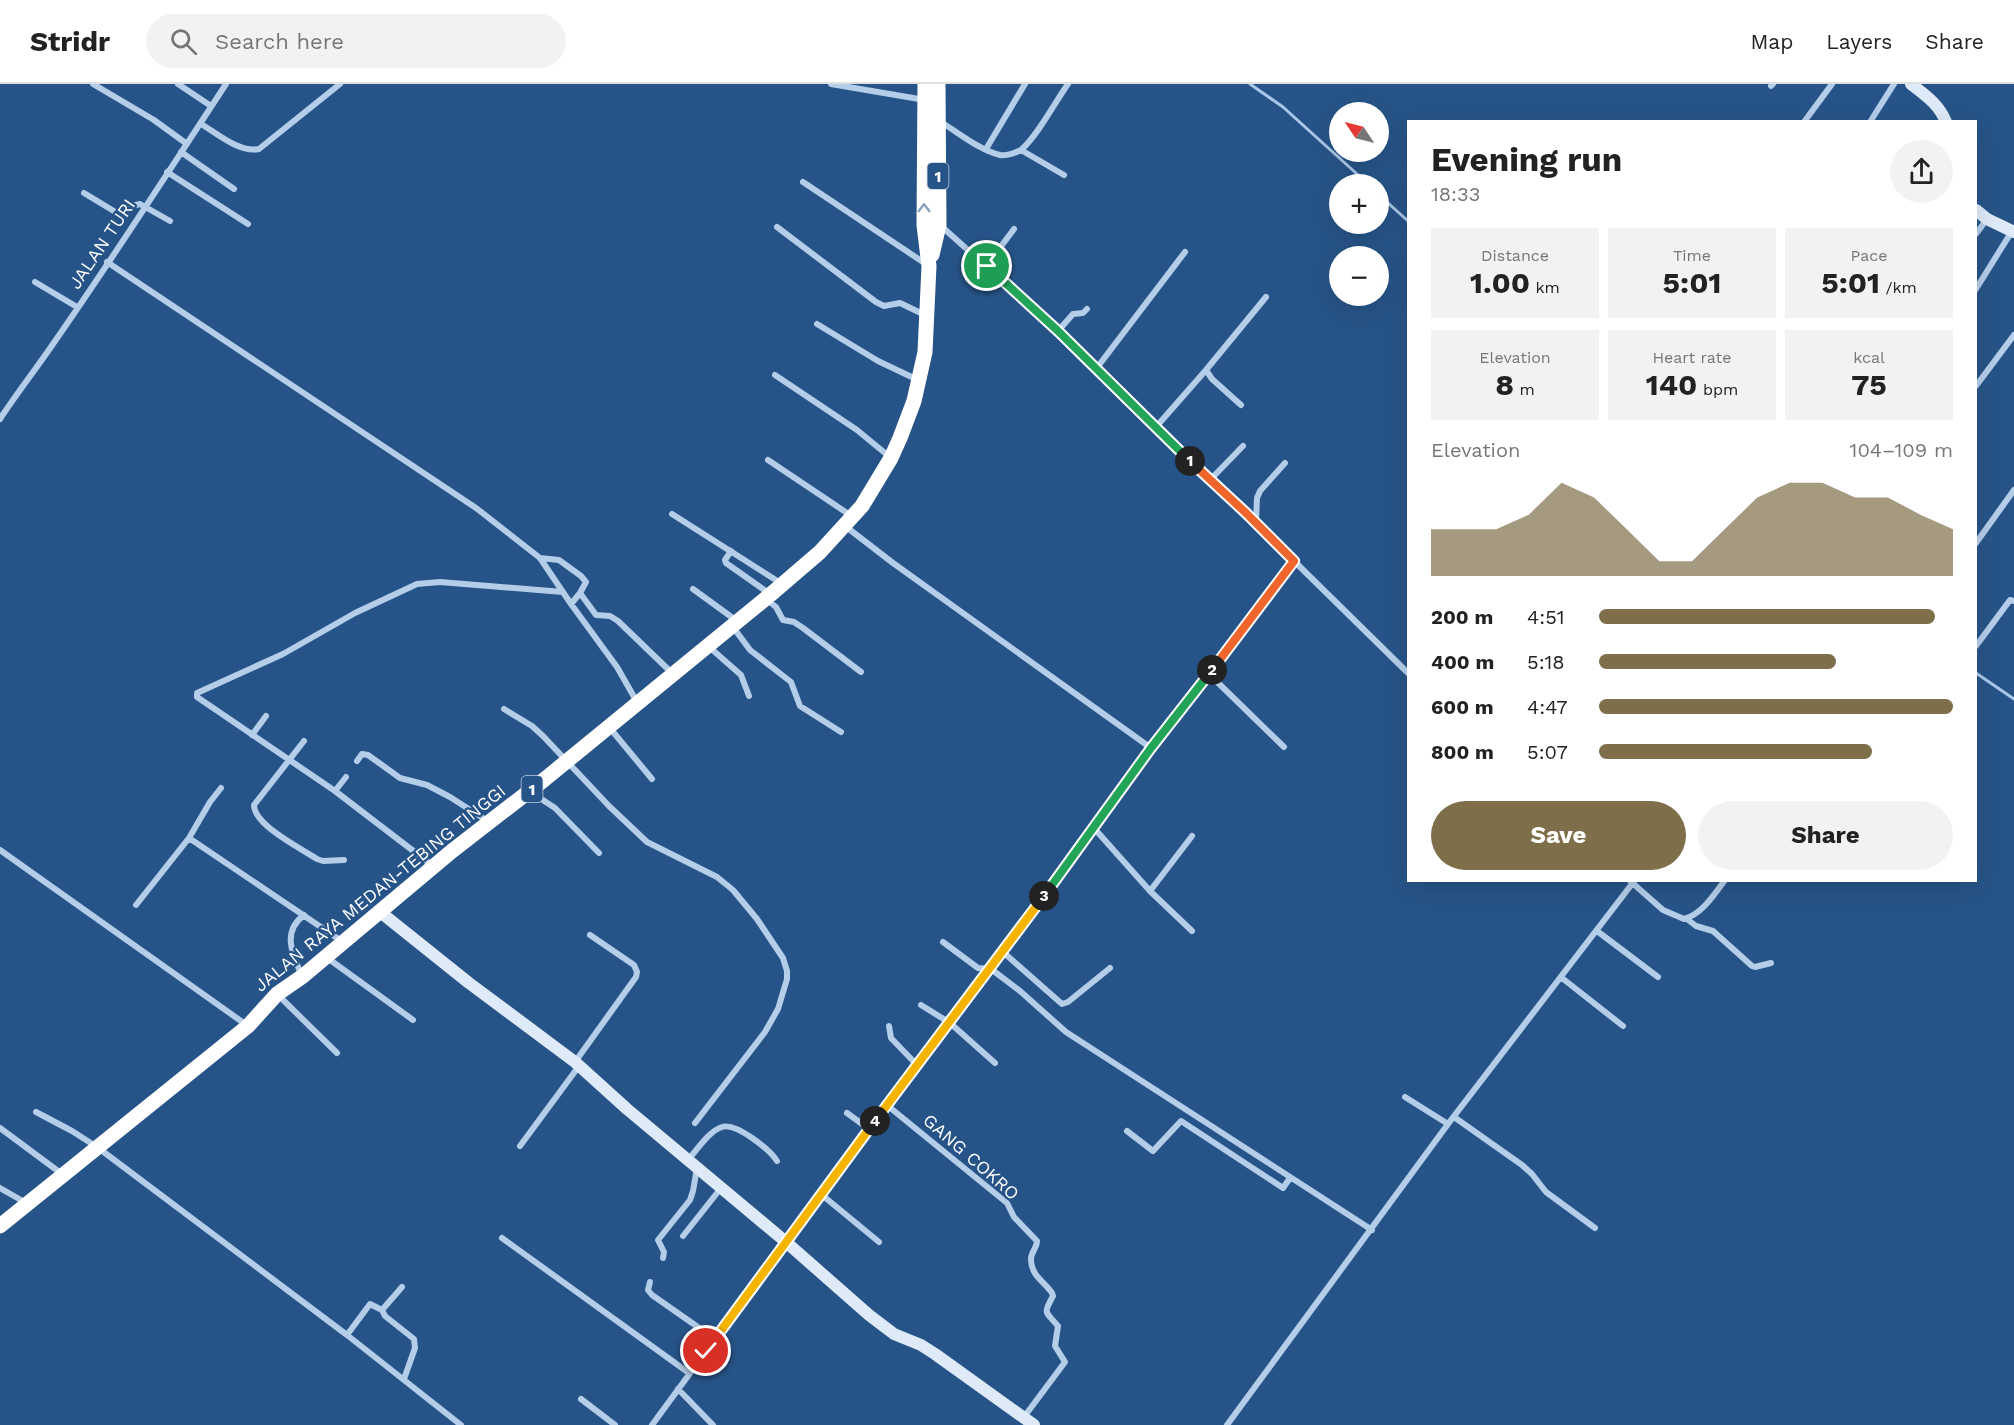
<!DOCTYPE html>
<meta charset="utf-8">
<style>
:root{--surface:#fff;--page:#f2f2f2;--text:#222;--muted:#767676;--line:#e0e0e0;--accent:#7f6e4a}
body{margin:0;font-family:"Work Sans",sans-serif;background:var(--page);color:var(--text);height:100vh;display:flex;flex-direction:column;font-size:22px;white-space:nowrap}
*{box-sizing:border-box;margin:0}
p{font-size:20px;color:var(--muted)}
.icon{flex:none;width:33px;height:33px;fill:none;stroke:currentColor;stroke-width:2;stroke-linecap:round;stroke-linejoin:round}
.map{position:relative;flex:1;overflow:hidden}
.side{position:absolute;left:1407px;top:36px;width:570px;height:762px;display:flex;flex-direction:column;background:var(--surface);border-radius:0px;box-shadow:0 6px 24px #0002}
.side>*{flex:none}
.needle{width:39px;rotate:305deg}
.tools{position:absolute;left:1329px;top:18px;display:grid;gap:12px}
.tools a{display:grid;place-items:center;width:60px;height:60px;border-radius:50%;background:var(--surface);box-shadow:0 6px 24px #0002;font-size:30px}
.pin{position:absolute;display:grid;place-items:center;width:51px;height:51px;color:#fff;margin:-26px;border:3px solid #fff;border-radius:50%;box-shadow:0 2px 6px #0007}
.km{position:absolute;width:30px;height:30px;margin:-15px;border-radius:50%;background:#222;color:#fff;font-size:16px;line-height:30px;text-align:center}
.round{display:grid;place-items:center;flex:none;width:63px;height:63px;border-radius:32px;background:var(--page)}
.head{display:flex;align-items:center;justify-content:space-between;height:102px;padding:0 24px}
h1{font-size:33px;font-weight:700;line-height:45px}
.metrics{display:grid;grid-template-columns:repeat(3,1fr);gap:9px;height:102px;padding:6px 24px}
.metrics div{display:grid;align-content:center;border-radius:0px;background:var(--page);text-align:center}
.metrics b{font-size:30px;font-weight:700}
.metrics small{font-size:16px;font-weight:400}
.metrics p{font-size:16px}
.chart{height:168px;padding:12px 24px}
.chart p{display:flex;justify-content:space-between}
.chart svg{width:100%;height:108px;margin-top:6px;fill:var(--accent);opacity:.7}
.button{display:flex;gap:12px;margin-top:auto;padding:12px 24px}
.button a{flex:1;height:69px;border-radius:36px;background:var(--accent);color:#fff;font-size:24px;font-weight:700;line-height:69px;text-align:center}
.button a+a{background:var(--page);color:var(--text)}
ul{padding:0 24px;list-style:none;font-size:20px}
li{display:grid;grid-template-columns:96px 72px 1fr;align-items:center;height:45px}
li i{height:15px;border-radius:8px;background:var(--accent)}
header{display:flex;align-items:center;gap:36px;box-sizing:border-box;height:84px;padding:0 30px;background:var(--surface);border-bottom:2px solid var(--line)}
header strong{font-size:28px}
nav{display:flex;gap:33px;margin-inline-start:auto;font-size:21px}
.search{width:420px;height:54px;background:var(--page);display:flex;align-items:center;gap:15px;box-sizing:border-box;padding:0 21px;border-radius:33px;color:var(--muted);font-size:22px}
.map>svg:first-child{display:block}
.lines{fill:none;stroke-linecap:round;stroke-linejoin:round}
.stream{stroke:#a9c8e9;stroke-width:3}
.street{stroke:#b4cde9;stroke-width:6}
.secondary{stroke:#deeaf8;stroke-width:12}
.highway{stroke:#fff;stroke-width:15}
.oneway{stroke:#88a1be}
.split-1-casing{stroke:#fff;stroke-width:12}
.split-2-casing{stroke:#fff;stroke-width:12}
.split-3-casing{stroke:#fff;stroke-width:12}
.split-4-casing{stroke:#fff;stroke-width:12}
.split-5-casing{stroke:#fff;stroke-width:12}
.split-1{stroke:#22a559;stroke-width:8}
.split-2{stroke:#f0652b;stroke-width:8}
.split-3{stroke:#22a559;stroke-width:8}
.split-4{stroke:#f5b400;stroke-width:8}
.split-5{stroke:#f5b400;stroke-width:8}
.labels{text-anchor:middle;stroke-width:4.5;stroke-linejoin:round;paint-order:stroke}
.shield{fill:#275488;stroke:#beccdb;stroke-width:1.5}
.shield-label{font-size:16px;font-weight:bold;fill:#fff}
.street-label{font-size:18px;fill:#fff;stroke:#275488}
</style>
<header>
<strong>Stridr</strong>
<div class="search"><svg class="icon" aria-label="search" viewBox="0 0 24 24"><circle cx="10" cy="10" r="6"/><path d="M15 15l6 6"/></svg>Search here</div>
<nav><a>Map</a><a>Layers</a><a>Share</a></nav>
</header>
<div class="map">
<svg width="2014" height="1341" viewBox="0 0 2014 1341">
<rect width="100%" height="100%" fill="#275488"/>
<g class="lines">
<path class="stream" d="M 1250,0 L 1283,23 L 1368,100
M 1378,110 L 1408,137
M 1976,589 L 2014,615"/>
<path class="street" d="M 93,0 L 154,36 L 187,60
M 178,0 L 211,22
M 831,0 L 925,16
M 1771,2 L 1773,0
M 939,37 C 958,48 979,66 1000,71 C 1006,72 1017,69 1022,65 C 1038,51 1055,18 1068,0
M 1804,38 L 1832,0
M 1870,38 L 1894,0
M 201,40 C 218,50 239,69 259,65 L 340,0
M 986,65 L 1025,0
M 1021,66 L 1064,91
M 181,68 L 234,105
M 167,88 L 248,140
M 803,98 L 926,180
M 84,109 L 122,132 L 132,122 L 140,120 L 170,137
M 777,143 L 876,218 L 884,222 L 900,219 L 925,231
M 1976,150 L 1987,135
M 107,178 L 476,424 L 540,474 L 571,520 L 617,583 L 637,618
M 987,181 L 1014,145
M 35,198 L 77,223
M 1976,205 L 2012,147
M 817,240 L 878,277 L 918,296
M 1058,247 L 1073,230 L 1083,229 L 1087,225
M 1096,285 L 1185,168
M 1206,286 L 1212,295 L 1241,321
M 775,291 L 857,346 L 891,374
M 1976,302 L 2014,251
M 0,335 C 17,309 36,285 53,260 C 113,174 169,87 226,0
M 1156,343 L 1206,286 L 1266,213
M 768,376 L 853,433
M 1210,396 L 1243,362
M 672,430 L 782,500
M 1256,438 L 1257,414 L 1260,407 L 1285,379
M 845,442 L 893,479 L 1151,664
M 1976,459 L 2014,406
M 731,467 L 725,476 L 726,479 L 770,510
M 540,474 L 559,476 L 581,492 L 586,498 L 580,509
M 1294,477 L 1408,589
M 693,505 L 737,537
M 766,515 L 776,523 L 783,536 L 794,538 L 803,544 L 861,588
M 571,520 L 580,509 L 596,531 L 610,532 L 618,537 L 673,590
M 733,543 L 750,566 L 791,598 L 800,622 L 841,648
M 708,562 L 741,591 L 749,612
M 1976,562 L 2010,516 L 2014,517
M 1209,590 L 1284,663
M 504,625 L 532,642 L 543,652 L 609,722 L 647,758 L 717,793 L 733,806 L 757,835 L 783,874 L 787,887 L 787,895 L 778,925 L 765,948 L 695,1039
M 609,643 L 652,695
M 252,651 L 266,632
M 304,657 L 254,721 C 254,741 300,764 317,775 L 323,777 L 344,776
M 357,677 L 362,670 L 368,671 L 400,694 L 427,701 L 450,713 L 489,738
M 221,704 L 210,718 L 189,754 L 343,858
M 335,707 L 346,693
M 529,707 L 555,724 L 599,769
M 1093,743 L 1150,807 L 1192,847
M 0,766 L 248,942
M 433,782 L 335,707 L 197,613 L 197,609 L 283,570 L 355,529 L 417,500 L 440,498 L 563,508
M 1629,796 L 1663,826 L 1684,835 C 1702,830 1714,811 1725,796
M 1150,807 L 1192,752
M 136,821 L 189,754
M 1687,835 L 1696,842 L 1713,847 L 1752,882 L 1755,883 L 1771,879
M 1597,847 L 1658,893
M 943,858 L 978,884 L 991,885 L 1020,907 L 1066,948 L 1372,1146
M 1003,868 L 1062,920 L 1068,918 L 1110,884
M 326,873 L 413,936
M 302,892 C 293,872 281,848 304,831
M 1562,894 L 1623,942
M 277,910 L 337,969
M 921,921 L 950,939 L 995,979
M 889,942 L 891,954 L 917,981
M 575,978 L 636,893 L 637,888 L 634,881 L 590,851
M 1405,1013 L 1448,1040
M 888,1022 L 1007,1119 L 1014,1133 L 1037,1157 C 1037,1164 1031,1168 1031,1175 C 1031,1192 1044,1197 1052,1209 L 1053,1212 C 1043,1230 1045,1227 1058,1242 L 1055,1262 L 1065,1278 L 1024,1333
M 36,1028 L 72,1047 L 97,1063 L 347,1251 L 461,1341
M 847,1029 L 869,1045
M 1454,1033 L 1522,1081 L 1532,1090 L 1546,1108 L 1595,1144
M 0,1044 L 62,1090
M 1127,1047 L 1153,1067 L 1181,1037 L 1283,1104 L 1290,1094
M 520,1062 L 579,982
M 688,1076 C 697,1066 709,1047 722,1043 C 736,1038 770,1066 777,1077
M 0,1104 L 28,1120
M 822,1111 L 879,1158
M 683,1152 L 721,1104
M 502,1154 L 689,1289
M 663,1174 L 664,1168 L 658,1156 L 690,1116 L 693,1107 L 697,1084
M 650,1198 L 648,1206 L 652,1211 L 715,1255
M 402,1203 L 382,1226 L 385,1232 L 414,1255 L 415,1264 L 404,1295
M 347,1251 L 370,1220 L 382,1226
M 678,1305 L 713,1341
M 581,1315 L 615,1341
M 652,1341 L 939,950 L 991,885 L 1151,664 L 1294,477 L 1058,247 L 940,141
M 1227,1341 L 1448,1040 L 1635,796"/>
<path class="secondary" d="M 1911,0 C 1925,11 1939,20 1946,38
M 1976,126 L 1987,135 L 2014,148
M 379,827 L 469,899 L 575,978 L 627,1025 L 786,1158 L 869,1231 L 894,1250 L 921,1261 L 935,1270 L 1034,1341"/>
<path class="highway" d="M 932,171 L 939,141 L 938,0
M 0,1142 L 248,942 L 277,910 L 303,892 L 452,767 L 545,695 L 770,511 L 820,468 L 862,422 L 891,374 L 900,354 L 914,317 L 925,268 L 929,182 L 924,141 L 925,0"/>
</g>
<defs><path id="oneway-chevron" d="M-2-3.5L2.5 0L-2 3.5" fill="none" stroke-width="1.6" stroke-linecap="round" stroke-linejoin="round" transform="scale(1.5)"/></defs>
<use class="oneway" href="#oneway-chevron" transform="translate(924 124) rotate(-90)"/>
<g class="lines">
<g class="split-1-casing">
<path id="split-1" d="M 987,182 L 1058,247 L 1190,377"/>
</g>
<g class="split-2-casing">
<path id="split-2" d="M 1190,377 L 1246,429 L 1294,477 L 1212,586"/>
</g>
<g class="split-3-casing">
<path id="split-3" d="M 1044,812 L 1151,664 L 1212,586"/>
</g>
<g class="split-4-casing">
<path id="split-4" d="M 875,1037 L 1044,812"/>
</g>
<g class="split-5-casing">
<path id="split-5" d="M 706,1267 L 875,1037"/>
</g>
<use href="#split-1" class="split-1"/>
<use href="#split-2" class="split-2"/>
<use href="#split-3" class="split-3"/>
<use href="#split-4" class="split-4"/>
<use href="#split-5" class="split-5"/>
</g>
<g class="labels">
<g class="shield">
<rect x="927.5" y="79" width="21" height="26" rx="4.5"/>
<rect x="521.5" y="692" width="21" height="26" rx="4.5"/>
</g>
<g class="shield-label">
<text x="938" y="98">1</text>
<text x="532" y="711">1</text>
</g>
<g class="street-label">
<text transform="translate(102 160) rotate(-56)" y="6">JALAN TURI</text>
<text transform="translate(380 804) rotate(-39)" y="6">JALAN RAYA MEDAN-TEBING TINGGI</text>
<text transform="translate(971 1073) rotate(41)" y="6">GANG COKRO</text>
</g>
</g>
</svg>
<div class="tools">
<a><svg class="needle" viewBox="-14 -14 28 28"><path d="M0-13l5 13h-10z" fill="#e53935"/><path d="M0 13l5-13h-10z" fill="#767676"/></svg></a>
<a>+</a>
<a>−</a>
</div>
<div class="pin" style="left:987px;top:182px;background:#1e9e55"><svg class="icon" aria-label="arrive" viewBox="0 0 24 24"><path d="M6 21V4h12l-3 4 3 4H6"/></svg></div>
<div class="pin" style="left:706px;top:1267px;background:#d93025"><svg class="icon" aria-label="check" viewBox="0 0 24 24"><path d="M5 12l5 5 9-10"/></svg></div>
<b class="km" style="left:1190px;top:377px">1</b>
<b class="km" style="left:1212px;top:586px">2</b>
<b class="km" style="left:1044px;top:812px">3</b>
<b class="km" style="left:875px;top:1037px">4</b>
<section class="side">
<div class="head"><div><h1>Evening run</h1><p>18:33</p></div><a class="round"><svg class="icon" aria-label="share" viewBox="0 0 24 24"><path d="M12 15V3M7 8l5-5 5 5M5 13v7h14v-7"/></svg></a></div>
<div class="metrics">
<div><p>Distance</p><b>1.00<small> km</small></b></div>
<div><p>Time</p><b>5:01</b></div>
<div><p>Pace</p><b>5:01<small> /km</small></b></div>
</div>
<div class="metrics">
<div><p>Elevation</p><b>8<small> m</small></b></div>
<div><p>Heart rate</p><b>140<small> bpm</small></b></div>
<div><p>kcal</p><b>75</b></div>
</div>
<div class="chart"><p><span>Elevation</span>104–109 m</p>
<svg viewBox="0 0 160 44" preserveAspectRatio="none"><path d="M0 44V25L10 25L20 25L30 19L40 6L50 12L60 25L70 38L80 38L90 25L100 12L110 6L120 6L130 12L140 12L150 19L160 25V44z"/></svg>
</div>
<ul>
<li><b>200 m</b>4:51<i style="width:95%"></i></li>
<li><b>400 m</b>5:18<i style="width:67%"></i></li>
<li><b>600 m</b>4:47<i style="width:100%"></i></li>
<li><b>800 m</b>5:07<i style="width:77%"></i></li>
</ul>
<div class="button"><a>Save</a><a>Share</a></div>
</section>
</div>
